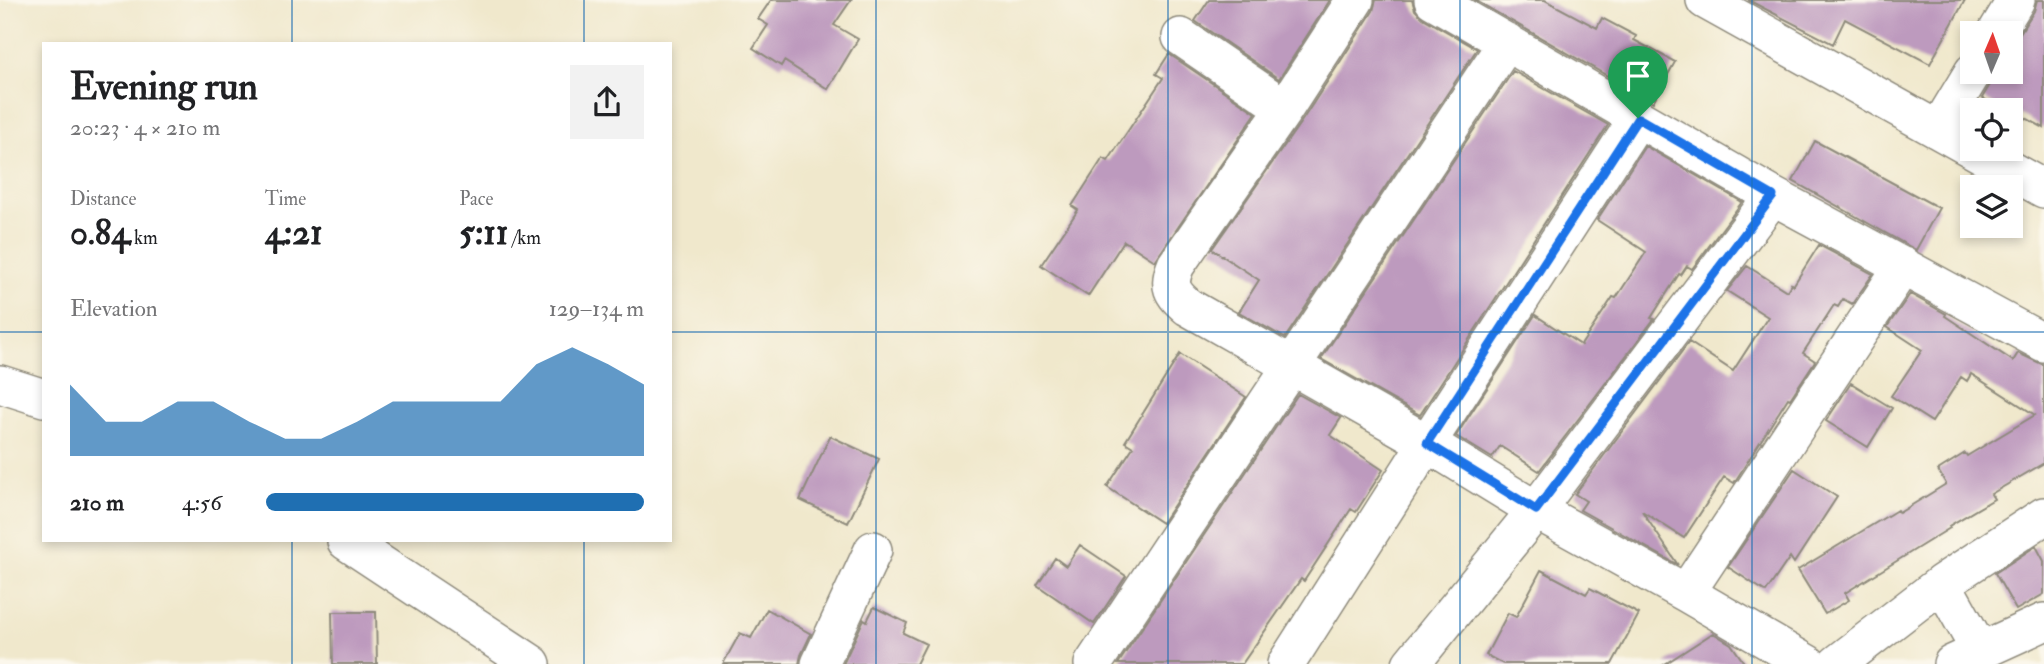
<!DOCTYPE html>
<meta charset="utf-8">
<style>
:root{--surface:#fff;--page:#f2f2f2;--text:#202124;--muted:#757577;--accent:#1f6fb2}
body{margin:0;font-family:"IM FELL Double Pica",serif;background:var(--page);color:var(--text);height:100vh;display:flex;flex-direction:column;font-size:26px;white-space:nowrap}
*{box-sizing:border-box;margin:0}
p{font-size:23px;color:var(--muted)}
.icon{flex:none;width:38px;height:38px;fill:none;stroke:currentColor;stroke-width:2;stroke-linecap:round;stroke-linejoin:round}
.map{position:relative;flex:1;overflow:hidden}
.details{position:absolute;left:42px;top:42px;width:630px;height:500px;display:flex;flex-direction:column;background:var(--surface);border-radius:0px;box-shadow:0 4px 10px #0003}
.details>*{flex:none}
.needle{width:46px;rotate:2deg}
.buttons{position:absolute;left:1960px;top:21px;display:grid;gap:14px}
.buttons a{display:grid;place-items:center;width:63px;height:63px;border-radius:0px;background:var(--surface);box-shadow:0 4px 10px #0003;font-size:35px}
.pin{position:absolute;display:grid;place-items:center;width:60px;height:60px;color:#fff;margin:-72px -30px;border-radius:50% 50% 50% 0;rotate:-45deg;box-shadow:0 0 7px #0007}
.pin .icon{rotate:45deg}
.round{display:grid;place-items:center;flex:none;width:74px;height:74px;border-radius:0px;background:var(--page)}
.headline{display:flex;align-items:center;justify-content:space-between;height:119px;padding:0 28px}
h1{font-size:38px;font-weight:800;line-height:52px}
.stats{display:grid;grid-template-columns:repeat(3,1fr);gap:10px;height:119px;padding:7px 28px}
.stats div{display:grid;align-content:center}
.stats b{font-size:35px;font-weight:800}
.stats small{font-size:19px;font-weight:400}
.stats p{font-size:19px}
.chart{height:196px;padding:14px 28px}
.chart p{display:flex;justify-content:space-between}
.chart svg{width:100%;height:126px;margin-top:7px;fill:var(--accent);opacity:.7}
ul{padding:0 28px;list-style:none;font-size:23px}
li{display:grid;grid-template-columns:112px 84px 1fr;align-items:center;height:52px}
li i{height:18px;border-radius:9px;background:var(--accent)}
.map>svg:first-child{display:block}
.building{fill:#bd9abe}
.lines{fill:none;stroke-linecap:round;stroke-linejoin:round}
.street-casing{stroke:#8e8a7c;stroke-width:40}
.street{stroke:#fff;stroke-width:37}
.route-casing{stroke:#fff;stroke-width:14}
.route{stroke:#1a73e8;stroke-width:9}
.grid{fill:none;stroke:#1f6fb2;stroke-width:2;stroke-opacity:0.55}
</style>
<div class="map">
<svg width="2044" height="664" viewBox="0 0 2044 664">
<rect width="100%" height="100%" fill="#fbf7ec"/>
<filter id="ink" filterUnits="userSpaceOnUse"><feTurbulence type="fractalNoise" baseFrequency=".0143" numOctaves="2"/><feDisplacementMap in="SourceGraphic" scale="14" xChannelSelector="R" yChannelSelector="G"/><feConvolveMatrix kernelMatrix="1 2 1 2 8 2 1 2 1" color-interpolation-filters="sRGB"/></filter>
<filter id="wash" filterUnits="userSpaceOnUse"><feTurbulence type="fractalNoise" baseFrequency=".00686" numOctaves="4" result="noise"/><feDisplacementMap in="SourceGraphic" scale="28" xChannelSelector="R" yChannelSelector="G"/><feGaussianBlur stdDeviation="1.57" result="paint"/><feColorMatrix in="noise" values="0 0 0 0 0 0 0 0 0 0 0 0 0 0 0 0 0 1.4 0 .05"/><feComposite in="paint" operator="in"/></filter>
<g filter="url(#wash)">
<rect width="100%" height="100%" fill="#f0e8cc"/>
<g id="blocks">
<path class="building" d="M 771,0 L 851,0 L 834,25 L 858,39 L 828,89 L 784,61 L 781,66 L 753,48 L 768,25 L 758,19 Z
M 1209,0 L 1330,0 L 1279,79 L 1195,21 Z
M 1376,0 L 1412,0 L 1415,10 L 1423,18 L 1477,49 L 1285,338 L 1239,312 L 1259,280 L 1212,249 L 1303,119 L 1373,11 Z
M 1475,0 L 1545,0 L 1597,28 L 1602,18 L 1636,36 L 1634,40 L 1675,62 L 1653,102 Z
M 1748,0 L 1965,0 L 1930,64 L 1845,19 L 1833,44 Z
M 2037,0 L 2044,0 L 2044,128 L 2004,106 L 2003,109 L 1982,98 L 1991,83 L 1994,72 L 2011,72 L 2011,47 L 2034,11 Z
M 1169,54 L 1256,113 L 1155,261 L 1124,241 L 1088,296 L 1041,265 L 1078,210 L 1072,206 L 1103,158 L 1108,161 L 1163,78 L 1156,74 Z
M 1513,71 L 1608,125 L 1420,415 L 1321,359 Z
M 1815,141 L 1939,208 L 1916,250 L 1793,181 Z
M 1645,146 L 1742,202 L 1692,269 L 1687,266 L 1681,275 L 1679,274 L 1651,318 L 1654,319 L 1539,471 L 1500,446 L 1492,458 L 1456,436 L 1535,315 L 1581,345 L 1613,297 L 1616,298 L 1646,252 L 1597,220 Z
M 1819,245 L 1873,274 L 1852,304 L 1843,299 L 1838,307 L 1834,305 L 1803,353 L 1815,361 L 1790,399 L 1788,398 L 1734,483 L 1724,477 L 1684,538 L 1642,511 L 1678,565 L 1580,510 L 1586,501 L 1575,494 L 1689,342 L 1733,371 L 1768,317 L 1727,291 L 1747,266 L 1787,291 L 1791,284 L 1793,286 Z
M 1910,294 L 1946,314 L 1945,316 L 2013,361 L 2018,353 L 2044,365 L 2044,463 L 1991,494 L 1994,499 L 1949,526 L 1950,528 L 1845,593 L 1849,600 L 1825,614 L 1798,570 L 1897,510 L 1899,513 L 1946,484 L 1938,470 L 1965,453 L 1967,456 L 2035,415 L 1971,374 L 1967,381 L 1961,377 L 1932,422 L 1891,396 L 1922,350 L 1887,327 Z
M 1180,354 L 1246,397 L 1162,523 L 1107,487 L 1133,447 L 1125,442 Z
M 1851,383 L 1892,408 L 1868,447 L 1826,421 Z
M 1298,394 L 1341,418 L 1330,435 L 1383,470 L 1356,512 L 1351,509 L 1304,581 L 1301,579 L 1242,664 L 1118,664 Z
M 830,436 L 879,459 L 848,523 L 800,500 Z
M 1794,469 L 1837,497 L 1794,563 L 1790,557 L 1766,592 L 1728,567 Z
M 1080,545 L 1126,576 L 1094,624 L 1037,585 L 1055,558 L 1066,566 Z
M 2036,546 L 2044,561 L 2044,594 L 2016,610 L 1995,573 Z
M 1541,570 L 1586,594 L 1590,588 L 1639,614 L 1612,664 L 1503,664 L 1486,655 L 1508,613 L 1516,617 Z
M 874,607 L 907,623 L 903,633 L 926,644 L 916,664 L 843,664 L 864,619 L 867,621 Z
M 767,609 L 811,634 L 801,655 L 799,664 L 723,664 L 740,633 L 751,638 Z
M 332,612 L 376,612 L 377,664 L 333,664 Z
M 1713,633 L 1731,644 L 1745,664 L 1665,664 Z"/>
</g>
</g>
<g filter="url(#ink)">
<use href="#blocks" fill-opacity="0" stroke="#8e8a7c" stroke-width="2"/>
<g class="lines">
<g class="street-casing">
<path id="street" d="M 1355,0 L 1285,108 L 1176,265 C 1167,286 1172,293 1188,307 L 1427,443 L 1536,510 L 1686,593 L 1808,664
M 1433,0 L 1773,196 L 2044,343
M 1705,0 L 2044,189
M 1996,33 L 2016,0
M 1181,37 L 1285,108
M 1938,130 L 1973,72
M 0,384 L 44,398
M 346,541 L 532,664
M 1942,583 L 1980,651
M 1686,593 L 1903,266
M 820,664 L 873,550
M 1093,664 L 1507,42
M 1286,664 L 1427,443 L 1638,118
M 1411,664 L 1536,510 L 1773,196
M 1837,664 L 1942,583 L 2044,516
M 1952,664 L 2044,622"/>
</g>
<use href="#street" class="street"/>
</g>
</g>
<g class="lines" filter="url(#ink)">
<g class="route-casing">
<path id="route" d="M 1638,118 L 1773,196 L 1536,510 L 1427,443 Z"/>
</g>
<use href="#route" class="route"/>
</g>
<path class="grid" d="M 292,0 L 292,44M 584,0 L 584,44M 876,0 L 876,664M 1168,0 L 1168,664M 1460,0 L 1460,664M 1752,0 L 1752,664M 0,332 L 44,332M 670,332 L 2044,332M 292,541 L 292,664M 584,541 L 584,664"/>
</svg>
<div class="buttons">
<a><svg class="needle" viewBox="-14 -14 28 28"><path d="M0-13l5 13h-10z" fill="#e53935"/><path d="M0 13l5-13h-10z" fill="#757577"/></svg></a>
<a><svg class="icon" aria-label="locate" viewBox="0 0 24 24"><circle cx="12" cy="12" r="6"/><path d="M12 2v4M12 18v4M2 12h4M18 12h4"/></svg></a>
<a><svg class="icon" aria-label="layers" viewBox="0 0 24 24"><path d="M12 4l9 5-9 5-9-5zM3 14l9 5 9-5"/></svg></a>
</div>
<div class="pin" style="left:1638px;top:118px;background:#1e9e55"><svg class="icon" aria-label="arrive" viewBox="0 0 24 24"><path d="M6 21V4h12l-3 4 3 4H6"/></svg></div>
<section class="details">
<div class="headline"><div><h1>Evening run</h1><p>20:23 · 4 × 210 m</p></div><a class="round"><svg class="icon" aria-label="share" viewBox="0 0 24 24"><path d="M12 15V3M7 8l5-5 5 5M5 13v7h14v-7"/></svg></a></div>
<div class="stats">
<div><p>Distance</p><b>0.84<small> km</small></b></div>
<div><p>Time</p><b>4:21</b></div>
<div><p>Pace</p><b>5:11<small> /km</small></b></div>
</div>
<div class="chart"><p><span>Elevation</span>129–134 m</p>
<svg viewBox="0 0 160 44" preserveAspectRatio="none"><path d="M0 44V19L10 32L20 32L30 25L40 25L50 32L60 38L70 38L80 32L90 25L100 25L110 25L120 25L130 12L140 6L150 12L160 19V44z"/></svg>
</div>
<ul>
<li><b>210 m</b>4:56<i style="width:100%"></i></li>
</ul>
</section>
</div>
